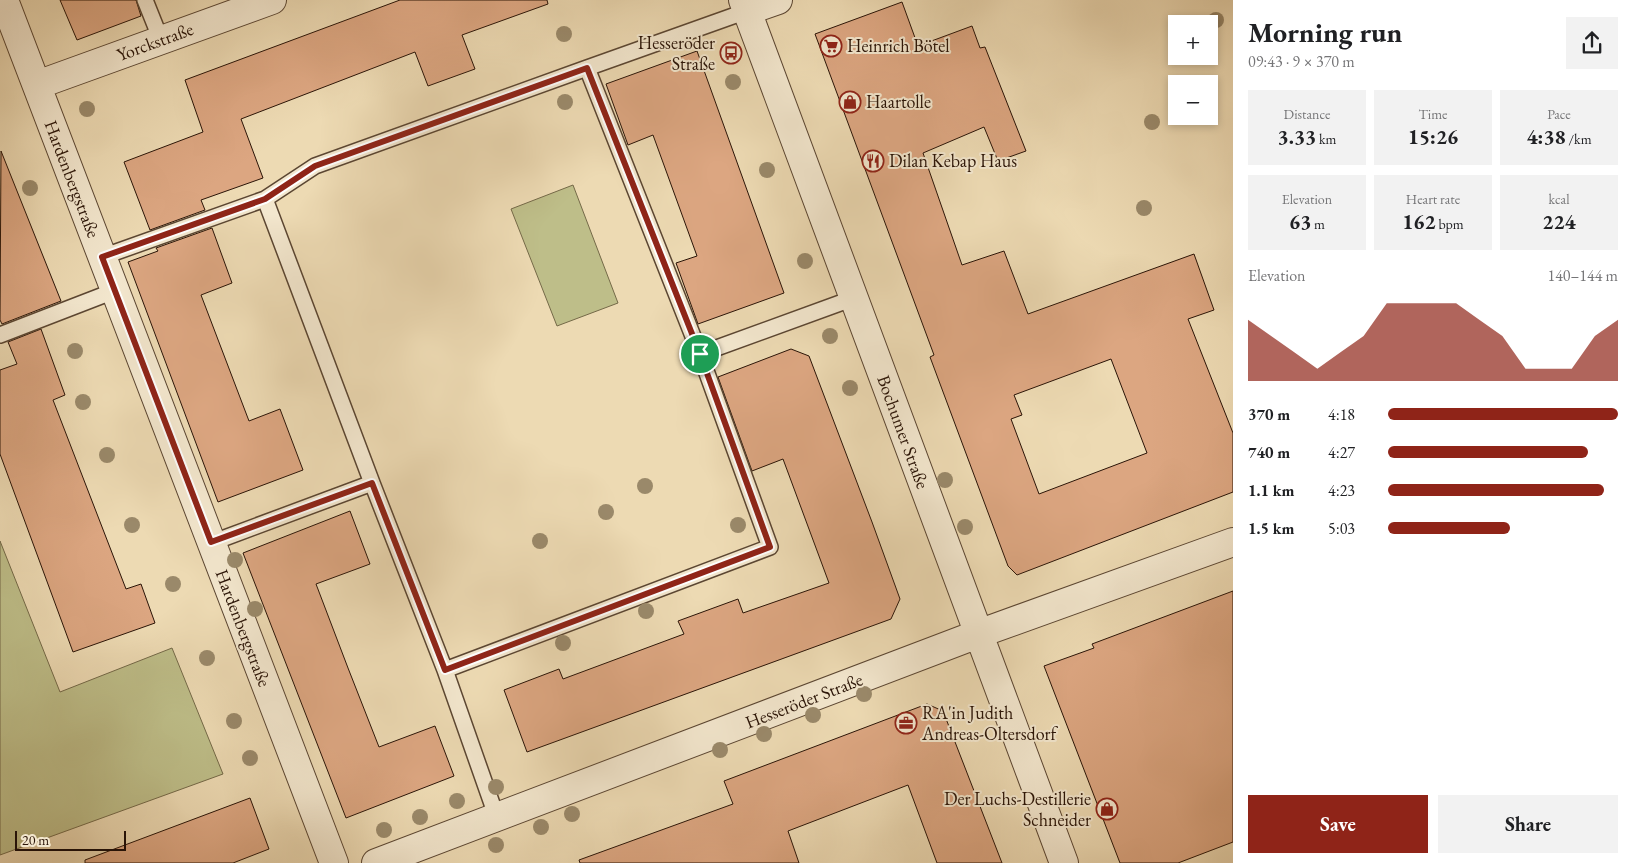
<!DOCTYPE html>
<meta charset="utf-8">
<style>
:root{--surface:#fff;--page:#f2f2f2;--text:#202124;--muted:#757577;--accent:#8f2418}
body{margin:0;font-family:"EB Garamond",serif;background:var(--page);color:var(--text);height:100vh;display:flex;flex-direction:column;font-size:19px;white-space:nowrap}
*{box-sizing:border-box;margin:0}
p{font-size:16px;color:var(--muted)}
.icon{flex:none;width:28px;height:28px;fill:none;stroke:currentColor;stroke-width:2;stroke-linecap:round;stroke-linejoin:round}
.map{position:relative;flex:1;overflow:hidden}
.panel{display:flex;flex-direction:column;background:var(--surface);width:400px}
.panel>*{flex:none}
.buttons{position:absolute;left:1168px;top:15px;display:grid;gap:10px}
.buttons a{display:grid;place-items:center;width:50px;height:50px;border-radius:0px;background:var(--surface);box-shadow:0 2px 8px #0003;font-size:25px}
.scale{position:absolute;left:15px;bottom:12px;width:111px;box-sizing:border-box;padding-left:5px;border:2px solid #2a1407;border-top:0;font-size:14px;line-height:18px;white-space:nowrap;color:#2a1407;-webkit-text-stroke:4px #f3e7ce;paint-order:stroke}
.pin{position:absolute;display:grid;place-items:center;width:42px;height:42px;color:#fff;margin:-21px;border:2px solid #fff;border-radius:50%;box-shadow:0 1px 5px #0007}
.round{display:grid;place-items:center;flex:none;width:52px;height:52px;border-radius:0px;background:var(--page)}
.overview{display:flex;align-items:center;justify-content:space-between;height:85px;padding:0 15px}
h1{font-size:28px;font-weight:700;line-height:38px}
.stats{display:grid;grid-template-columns:repeat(3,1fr);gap:8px;height:85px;padding:5px 15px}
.stats div{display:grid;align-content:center;border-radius:0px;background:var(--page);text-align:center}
.stats b{font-size:21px;font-weight:700}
.stats small{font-size:14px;font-weight:400}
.stats p{font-size:14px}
.chart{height:140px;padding:10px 15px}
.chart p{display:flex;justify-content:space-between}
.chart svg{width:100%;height:90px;margin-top:5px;fill:var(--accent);opacity:.7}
.button{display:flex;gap:10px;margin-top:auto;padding:10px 15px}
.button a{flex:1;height:58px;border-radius:0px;background:var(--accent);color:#fff;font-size:20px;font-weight:700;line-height:58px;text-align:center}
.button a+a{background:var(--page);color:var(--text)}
ul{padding:0 15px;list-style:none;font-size:16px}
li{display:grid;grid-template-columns:80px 60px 1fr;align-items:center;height:38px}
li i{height:12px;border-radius:6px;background:var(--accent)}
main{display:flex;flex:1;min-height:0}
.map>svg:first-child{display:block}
.green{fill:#bebe89;stroke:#746948}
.building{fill:#dca681;stroke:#2a1407;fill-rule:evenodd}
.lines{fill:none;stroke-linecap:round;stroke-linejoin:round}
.service-casing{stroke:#5b4632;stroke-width:18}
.minor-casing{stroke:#5b4632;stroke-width:30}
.service{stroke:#f3e7ce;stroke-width:15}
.minor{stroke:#f3e7ce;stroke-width:28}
.tree{fill:#9a896a}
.route-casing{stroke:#fff;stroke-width:10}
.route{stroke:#8f2418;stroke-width:6}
.labels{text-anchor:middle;stroke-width:4;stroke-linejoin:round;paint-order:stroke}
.street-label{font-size:18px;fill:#2a1407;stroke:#f3e7ce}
.poi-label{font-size:18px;fill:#2a1407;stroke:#f3e7ce;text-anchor:start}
</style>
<main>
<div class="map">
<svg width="1233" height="863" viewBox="0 0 1233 863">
<rect width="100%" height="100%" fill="#eddab3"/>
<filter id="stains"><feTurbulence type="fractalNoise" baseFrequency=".004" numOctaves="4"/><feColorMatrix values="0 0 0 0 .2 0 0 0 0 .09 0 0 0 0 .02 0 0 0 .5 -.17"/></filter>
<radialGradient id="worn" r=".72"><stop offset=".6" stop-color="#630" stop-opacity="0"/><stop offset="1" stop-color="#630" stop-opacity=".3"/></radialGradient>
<path class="green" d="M 573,185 L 618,303 L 557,326 L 511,209 Z
M 0,541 L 60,692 L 172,648 L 223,774 L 0,855 Z"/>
<path class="building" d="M 60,0 L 136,0 L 141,16 L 77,40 Z
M 400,0 L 547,0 L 548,4 L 462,35 L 475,69 L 428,86 L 415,52 L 241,119 L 263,178 L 201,200 L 205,210 L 150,230 L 124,162 L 203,132 L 185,80 Z
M 902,2 L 918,46 L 972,26 L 980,48 L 985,47 L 1026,151 L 998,161 L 984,127 L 923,153 L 962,265 L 1004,251 L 1028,314 L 1194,254 L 1214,310 L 1188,319 L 1233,433 L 1233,492 L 1017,575 L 1008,566 L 930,357 L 934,355 L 815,34 ZM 1111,359 L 1147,453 L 1039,494 L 1011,419 L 1022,415 L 1014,395 Z
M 697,51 L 784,293 L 698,324 L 676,263 L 697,256 L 653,135 L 628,145 L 606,84 Z
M 1,151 L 61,301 L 2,324 L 0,320 Z
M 212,228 L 232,283 L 201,295 L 249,421 L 280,409 L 303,470 L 218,502 L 128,262 L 158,251 L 156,248 Z
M 41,329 L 65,395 L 53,400 L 126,589 L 141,584 L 155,623 L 73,652 L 0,454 L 0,370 L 17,364 L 8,342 Z
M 791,349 L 809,356 L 872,522 L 900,599 L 891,619 L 527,752 L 504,690 L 559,669 L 563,679 L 684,634 L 678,621 L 738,599 L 743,613 L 829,583 L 783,459 L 752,471 L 718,377 Z
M 350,511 L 370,564 L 316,584 L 348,668 L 379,747 L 435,726 L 454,776 L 346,818 L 243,553 Z
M 1233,591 L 1233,842 L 1178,863 L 1120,863 L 1044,666 L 1094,648 L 1092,644 Z
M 927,704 L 943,711 L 1002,863 L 937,863 L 908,785 L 788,831 L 799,863 L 580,863 L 579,860 L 733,804 L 724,781 Z
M 250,798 L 269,849 L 233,863 L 85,863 L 85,860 Z"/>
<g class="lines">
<g class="service-casing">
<path id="service" d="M 145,0 L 161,40
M 587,68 L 747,11
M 102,257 L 265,199
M 0,335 L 114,291
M 700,354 L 854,298
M 211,543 L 372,483 L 265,199 L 315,166 L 587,68 L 700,354 L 770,547 L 445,670 L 372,483
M 445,670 L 497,818"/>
</g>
<g class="minor-casing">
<path id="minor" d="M 4,0 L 334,863
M 743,0 L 1064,863
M 747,11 L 778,0
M 37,85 L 272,0
M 376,863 L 978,634 L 1233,542"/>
</g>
<use href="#service" class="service"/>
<use href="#minor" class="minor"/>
</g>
<g class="tree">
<circle cx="1216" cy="20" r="8"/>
<circle cx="564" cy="34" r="8"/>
<circle cx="733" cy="82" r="8"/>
<circle cx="565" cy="102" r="8"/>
<circle cx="87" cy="109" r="8"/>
<circle cx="1152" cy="122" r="8"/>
<circle cx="767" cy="170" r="8"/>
<circle cx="30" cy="188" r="8"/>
<circle cx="1144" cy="208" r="8"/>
<circle cx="805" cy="261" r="8"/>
<circle cx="830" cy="336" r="8"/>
<circle cx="75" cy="351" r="8"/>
<circle cx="850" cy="388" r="8"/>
<circle cx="83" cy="402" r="8"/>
<circle cx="107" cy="455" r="8"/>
<circle cx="945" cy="480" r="8"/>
<circle cx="645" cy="486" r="8"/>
<circle cx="606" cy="512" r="8"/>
<circle cx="132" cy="525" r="8"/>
<circle cx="738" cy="525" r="8"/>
<circle cx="965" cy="527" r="8"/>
<circle cx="540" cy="541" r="8"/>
<circle cx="235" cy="560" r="8"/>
<circle cx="173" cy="584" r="8"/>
<circle cx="255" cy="609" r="8"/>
<circle cx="646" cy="611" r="8"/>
<circle cx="563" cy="643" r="8"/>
<circle cx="207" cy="658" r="8"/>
<circle cx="864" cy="694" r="8"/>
<circle cx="813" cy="715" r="8"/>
<circle cx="234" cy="721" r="8"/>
<circle cx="764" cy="734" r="8"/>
<circle cx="720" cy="750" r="8"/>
<circle cx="250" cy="758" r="8"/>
<circle cx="496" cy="787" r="8"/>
<circle cx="457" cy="801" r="8"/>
<circle cx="572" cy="814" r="8"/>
<circle cx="420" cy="817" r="8"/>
<circle cx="541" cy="827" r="8"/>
<circle cx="384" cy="830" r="8"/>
<circle cx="496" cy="845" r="8"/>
</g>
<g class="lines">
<g class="route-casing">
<path id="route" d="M 587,68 L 700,354 L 770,547 L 445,670 L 372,483 L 211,542 L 102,257 L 265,199 L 315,166 Z"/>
</g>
<use href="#route" class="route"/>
</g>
<defs>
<g id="supermarket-ring" transform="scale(1.125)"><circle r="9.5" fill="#f3e7ce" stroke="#8f2418" stroke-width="1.5"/><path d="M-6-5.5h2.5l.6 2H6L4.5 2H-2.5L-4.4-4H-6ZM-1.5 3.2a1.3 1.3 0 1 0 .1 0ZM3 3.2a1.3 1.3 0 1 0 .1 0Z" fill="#8f2418"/></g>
<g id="bus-ring" transform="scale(1.125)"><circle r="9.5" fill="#f3e7ce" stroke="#8f2418" stroke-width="1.5"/><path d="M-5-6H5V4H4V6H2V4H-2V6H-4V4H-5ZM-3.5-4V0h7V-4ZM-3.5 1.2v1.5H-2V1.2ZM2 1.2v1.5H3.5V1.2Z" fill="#8f2418"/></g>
<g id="shop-ring" transform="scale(1.125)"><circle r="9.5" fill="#f3e7ce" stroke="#8f2418" stroke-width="1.5"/><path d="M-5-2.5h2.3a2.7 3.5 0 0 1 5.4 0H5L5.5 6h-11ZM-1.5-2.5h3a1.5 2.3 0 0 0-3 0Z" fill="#8f2418"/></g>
<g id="restaurant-ring" transform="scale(1.125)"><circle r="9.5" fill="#f3e7ce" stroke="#8f2418" stroke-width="1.5"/><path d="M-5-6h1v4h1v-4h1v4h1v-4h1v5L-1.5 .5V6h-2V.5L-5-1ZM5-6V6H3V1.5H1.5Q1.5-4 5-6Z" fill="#8f2418"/></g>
<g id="office-ring" transform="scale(1.125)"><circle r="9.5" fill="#f3e7ce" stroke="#8f2418" stroke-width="1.5"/><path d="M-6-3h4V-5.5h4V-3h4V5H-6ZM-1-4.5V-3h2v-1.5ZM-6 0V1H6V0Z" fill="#8f2418"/></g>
</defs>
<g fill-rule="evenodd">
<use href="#supermarket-ring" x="831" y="46"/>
<use href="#bus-ring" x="731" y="53"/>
<use href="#shop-ring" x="850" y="102"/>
<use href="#restaurant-ring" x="873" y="161"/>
<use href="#office-ring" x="906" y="723"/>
<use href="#shop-ring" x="1107" y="809"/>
</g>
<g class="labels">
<g class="street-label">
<text transform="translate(155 42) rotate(-20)" y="6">Yorckstraße</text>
<text transform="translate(72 179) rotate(69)" y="6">Hardenbergstraße</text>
<text transform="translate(903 432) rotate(70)" y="6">Bochumer Straße</text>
<text transform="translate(243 628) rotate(69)" y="6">Hardenbergstraße</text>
<text transform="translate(804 701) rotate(-21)" y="6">Hesseröder Straße</text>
</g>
<g class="poi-label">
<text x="715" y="49" text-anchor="end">Hesseröder<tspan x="715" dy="21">Straße</tspan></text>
<text x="847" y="52">Heinrich Bötel</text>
<text x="866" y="108">Haartolle</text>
<text x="889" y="167">Dilan Kebap Haus</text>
<text x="922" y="719">RA'in Judith<tspan x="922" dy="21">Andreas-Oltersdorf</tspan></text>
<text x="1091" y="805" text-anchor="end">Der Luchs-Destillerie<tspan x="1091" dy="21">Schneider</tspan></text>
</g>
</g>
<rect width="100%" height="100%" filter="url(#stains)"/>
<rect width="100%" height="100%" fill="url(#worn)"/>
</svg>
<div class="buttons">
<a>+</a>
<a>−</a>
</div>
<div class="scale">20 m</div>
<div class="pin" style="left:700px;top:354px;background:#1e9e55"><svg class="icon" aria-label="arrive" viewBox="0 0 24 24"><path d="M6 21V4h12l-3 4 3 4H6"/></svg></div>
</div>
<section class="panel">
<div class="overview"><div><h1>Morning run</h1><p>09:43 · 9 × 370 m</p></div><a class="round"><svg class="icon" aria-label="share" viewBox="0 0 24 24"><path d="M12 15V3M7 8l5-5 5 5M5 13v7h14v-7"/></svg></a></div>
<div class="stats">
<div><p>Distance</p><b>3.33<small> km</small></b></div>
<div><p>Time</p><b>15:26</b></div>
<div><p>Pace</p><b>4:38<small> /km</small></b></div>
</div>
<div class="stats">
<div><p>Elevation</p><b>63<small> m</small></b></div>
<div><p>Heart rate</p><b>162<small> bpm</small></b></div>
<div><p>kcal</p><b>224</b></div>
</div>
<div class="chart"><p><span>Elevation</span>140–144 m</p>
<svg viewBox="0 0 160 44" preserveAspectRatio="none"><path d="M0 44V14L10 22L20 30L30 38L40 30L50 22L60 6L70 6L80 6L90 6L100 14L110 22L120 38L130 38L140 38L150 22L160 14V44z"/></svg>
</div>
<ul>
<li><b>370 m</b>4:18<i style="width:100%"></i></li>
<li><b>740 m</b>4:27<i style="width:87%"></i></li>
<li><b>1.1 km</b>4:23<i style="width:94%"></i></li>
<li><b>1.5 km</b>5:03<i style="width:53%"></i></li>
</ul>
<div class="button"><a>Save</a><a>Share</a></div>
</section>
</main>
